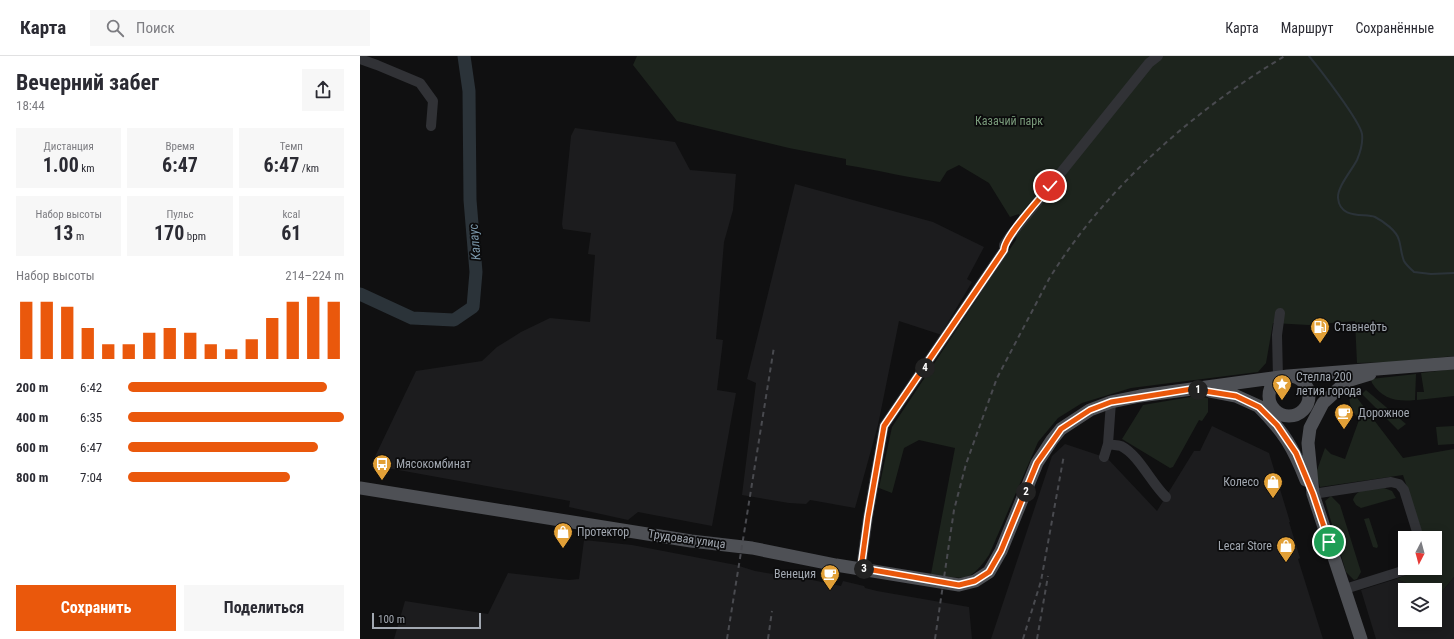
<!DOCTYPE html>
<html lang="ru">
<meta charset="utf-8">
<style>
:root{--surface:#fff;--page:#f7f7f7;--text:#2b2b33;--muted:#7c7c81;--line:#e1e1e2;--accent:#ea580c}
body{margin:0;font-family:"Roboto Condensed",sans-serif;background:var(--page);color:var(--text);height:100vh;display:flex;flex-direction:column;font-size:15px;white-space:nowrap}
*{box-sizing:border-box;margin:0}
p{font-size:13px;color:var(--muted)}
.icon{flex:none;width:22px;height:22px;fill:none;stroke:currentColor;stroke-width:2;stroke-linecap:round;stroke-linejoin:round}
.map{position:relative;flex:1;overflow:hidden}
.side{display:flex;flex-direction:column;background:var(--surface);width:360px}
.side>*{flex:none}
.needle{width:26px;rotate:186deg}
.buttons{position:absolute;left:1038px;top:475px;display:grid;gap:8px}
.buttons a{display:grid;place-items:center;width:44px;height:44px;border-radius:0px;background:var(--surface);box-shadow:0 2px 10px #0003;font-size:20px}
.scale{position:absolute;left:12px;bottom:10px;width:109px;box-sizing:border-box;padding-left:4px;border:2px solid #a2a8b1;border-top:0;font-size:11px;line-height:14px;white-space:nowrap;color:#a2a8b1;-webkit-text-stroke:3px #0b0b0c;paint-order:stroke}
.pin{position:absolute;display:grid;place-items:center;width:34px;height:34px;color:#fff;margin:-17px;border:2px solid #fff;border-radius:50%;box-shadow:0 1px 4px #0007}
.km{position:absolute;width:20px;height:20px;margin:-10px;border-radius:50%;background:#222;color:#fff;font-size:11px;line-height:20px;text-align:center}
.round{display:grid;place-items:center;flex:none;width:42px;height:42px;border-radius:0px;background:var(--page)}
.head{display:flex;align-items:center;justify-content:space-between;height:68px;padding:0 16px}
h1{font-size:22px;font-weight:700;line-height:30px}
.figures{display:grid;grid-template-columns:repeat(3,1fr);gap:6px;height:68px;padding:4px 16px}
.figures div{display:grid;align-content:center;border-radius:0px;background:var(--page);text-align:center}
.figures b{font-size:20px;font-weight:700}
.figures small{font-size:11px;font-weight:400}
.figures p{font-size:11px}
.chart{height:112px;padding:8px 16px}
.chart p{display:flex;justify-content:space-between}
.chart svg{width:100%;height:72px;margin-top:4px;stroke:var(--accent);stroke-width:6}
.button{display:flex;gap:8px;margin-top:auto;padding:8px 16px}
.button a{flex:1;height:46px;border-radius:0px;background:var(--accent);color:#fff;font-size:16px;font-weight:700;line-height:46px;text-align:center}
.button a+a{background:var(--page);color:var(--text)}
ul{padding:0 16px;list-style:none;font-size:13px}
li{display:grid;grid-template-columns:64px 48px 1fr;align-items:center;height:30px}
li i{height:10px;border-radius:5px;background:var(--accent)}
header{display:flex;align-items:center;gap:24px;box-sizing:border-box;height:56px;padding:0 20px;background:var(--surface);border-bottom:1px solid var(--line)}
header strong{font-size:19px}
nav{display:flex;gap:22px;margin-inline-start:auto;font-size:14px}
.search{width:280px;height:36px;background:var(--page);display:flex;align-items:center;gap:10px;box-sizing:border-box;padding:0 14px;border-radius:0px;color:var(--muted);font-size:15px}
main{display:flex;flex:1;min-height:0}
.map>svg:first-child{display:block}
.built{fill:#1c1c1e}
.green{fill:#1d241d}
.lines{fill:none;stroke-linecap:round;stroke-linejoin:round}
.stream{stroke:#2b3339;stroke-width:2}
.river{stroke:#2b3339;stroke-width:13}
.minor{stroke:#313236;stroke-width:10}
.major{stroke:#4e5055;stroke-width:13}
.rail{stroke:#494a4f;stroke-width:2;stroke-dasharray:5 4;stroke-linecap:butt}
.route-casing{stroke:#fff;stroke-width:8}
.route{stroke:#ea580c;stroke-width:5}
.labels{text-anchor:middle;stroke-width:3.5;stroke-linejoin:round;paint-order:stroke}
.park-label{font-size:12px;fill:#7a9b7b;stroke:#0b0b0c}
.poi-label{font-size:12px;fill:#a2a8b1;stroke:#0b0b0c;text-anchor:start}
.street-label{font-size:12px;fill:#a2a8b1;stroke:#0b0b0c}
.water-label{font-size:13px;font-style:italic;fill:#7b97aa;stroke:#0b0b0c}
</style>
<header>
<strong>Карта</strong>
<div class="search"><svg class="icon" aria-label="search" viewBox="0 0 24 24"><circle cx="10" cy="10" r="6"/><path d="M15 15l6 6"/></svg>Поиск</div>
<nav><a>Карта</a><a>Маршрут</a><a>Сохранённые</a></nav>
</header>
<main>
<section class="side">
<div class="head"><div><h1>Вечерний забег</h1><p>18:44</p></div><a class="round"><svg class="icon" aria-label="share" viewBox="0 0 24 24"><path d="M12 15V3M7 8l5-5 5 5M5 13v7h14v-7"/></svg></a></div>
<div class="figures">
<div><p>Дистанция</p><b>1.00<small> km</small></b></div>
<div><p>Время</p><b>6:47</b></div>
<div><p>Темп</p><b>6:47<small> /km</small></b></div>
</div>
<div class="figures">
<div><p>Набор высоты</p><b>13<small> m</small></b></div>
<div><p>Пульс</p><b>170<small> bpm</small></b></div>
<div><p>kcal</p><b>61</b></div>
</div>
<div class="chart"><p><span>Набор высоты</span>214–224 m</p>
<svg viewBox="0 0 160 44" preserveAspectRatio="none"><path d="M5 44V9M15 44V9M25 44V12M35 44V25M45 44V35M55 44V35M65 44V28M75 44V25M85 44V28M95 44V35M105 44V38M115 44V32M125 44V19M135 44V9M145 44V6M155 44V9"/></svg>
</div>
<ul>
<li><b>200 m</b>6:42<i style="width:92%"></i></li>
<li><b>400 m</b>6:35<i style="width:100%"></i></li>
<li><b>600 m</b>6:47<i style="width:88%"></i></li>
<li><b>800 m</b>7:04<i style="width:75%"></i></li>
</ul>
<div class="button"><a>Сохранить</a><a>Поделиться</a></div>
</section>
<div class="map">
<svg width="1094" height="583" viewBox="0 0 1094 583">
<rect width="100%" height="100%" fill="#101011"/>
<path class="built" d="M 215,72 L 315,86 L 330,114 L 376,118 L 373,154 L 364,186 L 356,283 L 363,284 L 357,334 L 376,337 L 352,470 L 278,456 L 268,464 L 209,451 L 210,445 L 11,409 L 56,315 L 122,305 L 137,291 L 161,276 L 190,262 L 230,266 L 235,199 L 228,198 L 231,177 L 203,173 L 202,168 L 211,80 Z
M 435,128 L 573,166 L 624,191 L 607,223 L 612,226 L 584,273 L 585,280 L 539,265 L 518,369 L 495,452 L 456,445 L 450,444 L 446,448 L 429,447 L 382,439 L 396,327 L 387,323 Z
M 852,370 L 909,397 L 930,466 L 929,466 L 940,502 L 938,503 L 963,583 L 631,583 L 692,400 L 705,388 L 747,402 L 797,455 L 834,395 L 840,395 Z
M 224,484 L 272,489 L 376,509 L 395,515 L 425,520 L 433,520 L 481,530 L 483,525 L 504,530 L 505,532 L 517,535 L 609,551 L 612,583 L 34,583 L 45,545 L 128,558 L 148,517 L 209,524 L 219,523 Z
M 1094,521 L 1094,583 L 1016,583 L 1001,534 L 1036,523 L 1052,529 L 1059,534 L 1045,534 L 1045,564 L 1075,564 L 1075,544 Z"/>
<path class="green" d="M 277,0 L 1094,0 L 1094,300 L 1034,306 L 997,307 L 995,265 L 949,269 L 913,267 L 906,307 L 898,316 L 771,332 L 722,347 L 698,362 L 678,386 L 629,499 C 608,529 604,522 571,518 L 595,392 L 559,384 L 544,392 L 532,437 L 519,432 L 532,371 L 656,184 L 659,158 L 650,161 L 629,127 L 599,109 L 587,115 L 580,126 C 549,122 518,114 486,109 L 486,103 L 429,92 L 317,65 L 273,9 Z
M 1094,313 L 1094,340 L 1057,344 L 1057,336 L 1064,336 L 1061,317 Z
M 1056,318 L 1055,344 C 1037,346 1022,343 1012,327 L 1011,323 Z
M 991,334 L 1043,402 L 1094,393 L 1094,521 L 1075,544 L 1075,534 L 1059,534 L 1052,529 L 1036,523 L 1064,512 L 1075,512 L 1075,482 L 1064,482 L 1043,419 L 960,431 L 956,417 L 965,392 L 971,398 L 985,403 L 999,364 C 992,354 987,347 991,334 Z
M 1006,334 L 1046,368 L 1038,374 L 1002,338 Z
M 836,340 L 848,342 L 848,356 L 842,365 L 839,364 L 813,411 L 810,412 L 762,383 L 783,349 Z
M 1094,370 L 1094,388 L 1078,389 L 1076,371 Z
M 1024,432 L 1032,435 L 1036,442 L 1001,452 L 996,449 L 993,444 C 997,431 1012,433 1024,432 Z
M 971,440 L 980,449 L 1001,516 L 997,523 L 994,524 L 986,516 L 965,445 Z
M 1009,462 L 1018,490 L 1017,492 L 1013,491 L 1004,463 Z"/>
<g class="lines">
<path class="stream" d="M 949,0 C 959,12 1000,65 1002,78 C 1003,86 1000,97 997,104 C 992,114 977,131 978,142 C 980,164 1005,157 1015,161 C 1023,165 1037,175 1039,184 C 1041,190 1041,198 1044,205 C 1046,209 1051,213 1054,216 L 1071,218 L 1094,217"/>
<path class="river" d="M 0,238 L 52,262 L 94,264 L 113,251 L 116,216 L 110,144 L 109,35 L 104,0"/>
<path class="minor" d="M 0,3 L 17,9 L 60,27 L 73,45 L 71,70
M 918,322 L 917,279 L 920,257
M 748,388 C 752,389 757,389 761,390 C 779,399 791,427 806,441
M 744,401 L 748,388 L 751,346
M 953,438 L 1031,426 L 1039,428 L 1044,434 L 1059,482
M 501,512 L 508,461 L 524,370 L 644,194 L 644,189 L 650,180 L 789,7 L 798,0
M 985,533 L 1052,512"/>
<path class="major" d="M909 340a20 20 0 1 1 40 0a20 20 0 1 1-40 0Z
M 850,335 L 876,340 L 907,354
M 899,351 C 924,376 933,391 946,424
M 0,432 L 331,485 L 392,492 L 476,509 L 599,529 L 615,525 L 629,516 L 641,495 L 677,407 L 692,384 L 701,373 L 730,354 L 751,346 L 780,340 L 928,320 L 1094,307
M 1001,583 L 953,438 L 948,387 L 950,372 L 963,347 L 987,325 L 1010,318"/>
<path class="rail" d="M 367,583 L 414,291
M 408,583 L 412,555
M 575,583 L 594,454 L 606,408 L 637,322 L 689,223 C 744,133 835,53 925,0
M 663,583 L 681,525 L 704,399
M 677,583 L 688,520"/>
</g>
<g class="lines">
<g class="route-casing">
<path id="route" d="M 690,130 C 680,143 644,181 644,194 L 524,370 L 508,461 L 501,512 L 599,529 L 615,525 L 629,516 L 641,495 L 677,407 L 701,373 L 730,354 L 751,346 L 832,333 L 876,340 L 899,351 L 917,369 L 936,397 L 953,438 L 969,486"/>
</g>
<use href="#route" class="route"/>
</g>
<defs>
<g id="fuel-pin" transform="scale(1)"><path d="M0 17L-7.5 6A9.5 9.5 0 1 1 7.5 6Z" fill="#e2a037" stroke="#0b0b0c"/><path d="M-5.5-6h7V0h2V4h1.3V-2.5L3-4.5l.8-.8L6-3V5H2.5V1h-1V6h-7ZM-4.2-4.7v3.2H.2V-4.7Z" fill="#fff"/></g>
<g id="sight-pin" transform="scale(1)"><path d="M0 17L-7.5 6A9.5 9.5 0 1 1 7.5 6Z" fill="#e2a037" stroke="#0b0b0c"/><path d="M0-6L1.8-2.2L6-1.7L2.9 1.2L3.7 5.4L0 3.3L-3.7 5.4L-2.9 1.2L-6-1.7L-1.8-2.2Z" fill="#fff"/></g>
<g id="cafe-pin" transform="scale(1)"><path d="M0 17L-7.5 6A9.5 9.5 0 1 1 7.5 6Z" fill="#e2a037" stroke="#0b0b0c"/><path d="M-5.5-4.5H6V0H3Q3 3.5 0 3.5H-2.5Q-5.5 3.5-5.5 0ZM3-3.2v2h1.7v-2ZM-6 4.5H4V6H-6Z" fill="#fff"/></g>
<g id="bus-pin" transform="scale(1)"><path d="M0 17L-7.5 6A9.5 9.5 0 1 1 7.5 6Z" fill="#e2a037" stroke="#0b0b0c"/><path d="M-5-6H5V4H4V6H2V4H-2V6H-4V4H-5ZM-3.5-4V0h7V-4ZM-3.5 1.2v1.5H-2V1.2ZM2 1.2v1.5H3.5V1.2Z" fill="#fff"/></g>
<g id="shop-pin" transform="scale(1)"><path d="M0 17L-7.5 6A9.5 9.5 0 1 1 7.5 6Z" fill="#e2a037" stroke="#0b0b0c"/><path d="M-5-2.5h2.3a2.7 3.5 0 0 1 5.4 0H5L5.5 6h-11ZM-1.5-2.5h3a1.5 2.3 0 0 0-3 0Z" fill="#fff"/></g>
</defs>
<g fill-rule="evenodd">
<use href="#fuel-pin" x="960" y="271"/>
<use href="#sight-pin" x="922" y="328"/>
<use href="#cafe-pin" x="984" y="357"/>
<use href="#bus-pin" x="22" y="408"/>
<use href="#shop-pin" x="913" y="426"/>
<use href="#shop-pin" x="203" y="476"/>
<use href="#shop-pin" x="926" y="490"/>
<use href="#cafe-pin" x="470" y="518"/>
</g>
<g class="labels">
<g class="park-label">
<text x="649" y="69">Казачий парк</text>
</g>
<g class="poi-label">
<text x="974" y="275">Ставнефть</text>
<text x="936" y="325">Стелла 200<tspan x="936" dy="14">летия города</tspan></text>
<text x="998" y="361">Дорожное</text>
<text x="36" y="412">Мясокомбинат</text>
<text x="899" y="430" text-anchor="end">Колесо</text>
<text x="217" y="480">Протектор</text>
<text x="912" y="494" text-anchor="end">Lecar Store</text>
<text x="456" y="522" text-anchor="end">Венеция</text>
</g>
<g class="street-label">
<text transform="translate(327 483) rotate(8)" y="4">Трудовая улица</text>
</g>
<g class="water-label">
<text transform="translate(114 186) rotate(-95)" y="5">Калаус</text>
</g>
</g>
</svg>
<div class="buttons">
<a><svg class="needle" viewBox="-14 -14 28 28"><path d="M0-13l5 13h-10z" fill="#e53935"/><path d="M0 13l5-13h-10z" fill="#7c7c81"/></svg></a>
<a><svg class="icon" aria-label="layers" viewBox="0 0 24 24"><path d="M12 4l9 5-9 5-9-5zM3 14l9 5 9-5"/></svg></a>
</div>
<div class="scale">100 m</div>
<div class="pin" style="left:969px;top:486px;background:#1e9e55"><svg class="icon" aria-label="arrive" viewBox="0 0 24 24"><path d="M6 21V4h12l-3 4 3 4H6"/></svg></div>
<div class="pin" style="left:690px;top:130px;background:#d93025"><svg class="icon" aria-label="check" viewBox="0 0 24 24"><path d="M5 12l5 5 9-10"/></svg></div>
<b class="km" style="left:838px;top:334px">1</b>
<b class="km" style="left:666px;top:436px">2</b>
<b class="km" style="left:504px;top:513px">3</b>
<b class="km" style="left:565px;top:312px">4</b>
</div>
</main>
